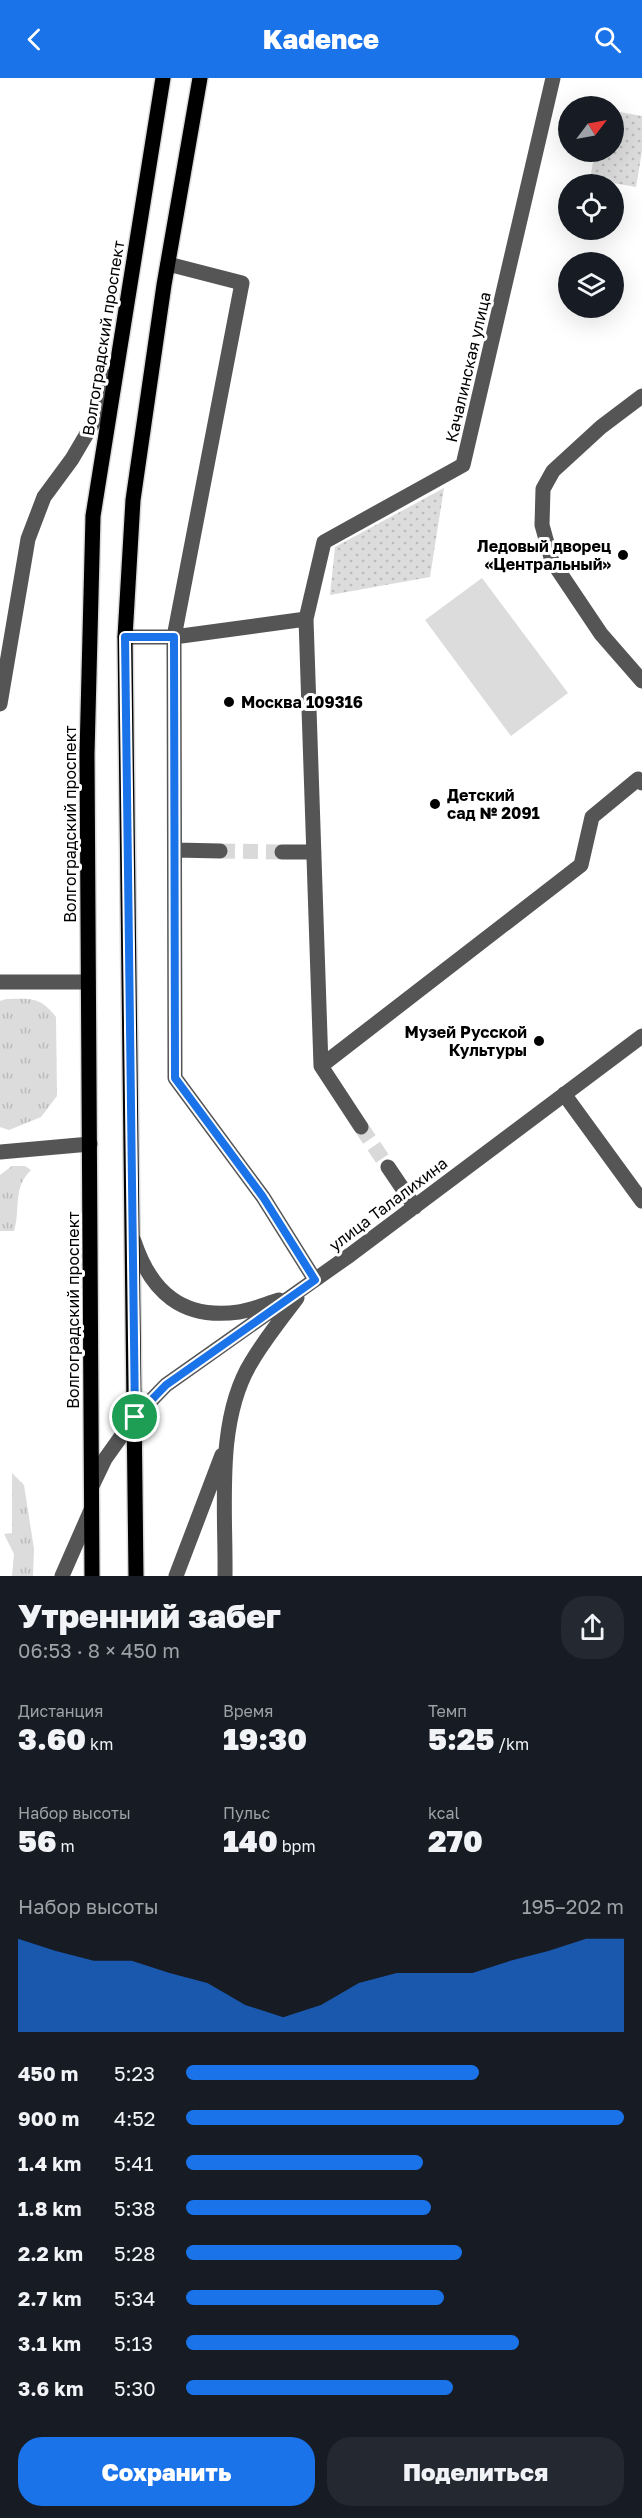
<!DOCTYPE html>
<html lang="ru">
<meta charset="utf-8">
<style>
:root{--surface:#171b24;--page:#242831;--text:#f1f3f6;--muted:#9ea1a6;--accent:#1a73e8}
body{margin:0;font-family:"Golos Text",sans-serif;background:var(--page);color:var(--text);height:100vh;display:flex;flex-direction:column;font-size:22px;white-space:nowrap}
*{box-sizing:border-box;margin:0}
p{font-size:20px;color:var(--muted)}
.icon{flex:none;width:33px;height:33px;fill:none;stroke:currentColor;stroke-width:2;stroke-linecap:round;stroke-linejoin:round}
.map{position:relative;height:1498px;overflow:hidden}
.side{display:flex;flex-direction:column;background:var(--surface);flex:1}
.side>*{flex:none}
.needle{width:39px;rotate:58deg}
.tools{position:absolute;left:558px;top:18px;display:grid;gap:12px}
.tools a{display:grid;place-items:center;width:66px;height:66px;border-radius:50%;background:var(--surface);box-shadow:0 6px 24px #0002;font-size:30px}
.pin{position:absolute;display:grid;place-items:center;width:51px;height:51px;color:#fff;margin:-26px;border:3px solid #fff;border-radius:50%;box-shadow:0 2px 6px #0007}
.round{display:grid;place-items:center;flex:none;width:63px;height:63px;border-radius:24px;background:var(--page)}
.head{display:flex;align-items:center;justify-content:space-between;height:102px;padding:0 18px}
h1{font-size:33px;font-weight:800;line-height:45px}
.figures{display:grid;grid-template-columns:repeat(3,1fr);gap:9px;height:102px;padding:6px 18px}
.figures div{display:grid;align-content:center}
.figures b{font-size:30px;font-weight:800}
.figures small{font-size:16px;font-weight:400}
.figures p{font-size:16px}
.chart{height:168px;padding:12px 18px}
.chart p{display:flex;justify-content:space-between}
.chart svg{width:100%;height:108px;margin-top:6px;fill:var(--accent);opacity:.7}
.button{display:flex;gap:12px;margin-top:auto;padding:12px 18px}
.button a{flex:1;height:69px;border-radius:24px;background:var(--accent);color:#fff;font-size:24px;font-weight:800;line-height:69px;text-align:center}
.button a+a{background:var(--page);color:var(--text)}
ul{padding:0 18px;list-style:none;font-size:20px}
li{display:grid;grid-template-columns:96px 72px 1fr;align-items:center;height:45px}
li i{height:15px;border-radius:8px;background:var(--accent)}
header{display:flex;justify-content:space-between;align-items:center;height:78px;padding:0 18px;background:var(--accent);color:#fff;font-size:27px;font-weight:800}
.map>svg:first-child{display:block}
.grass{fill:url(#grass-tufts)}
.park{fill:url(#park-dots)}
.pitch{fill:#dcdcdc}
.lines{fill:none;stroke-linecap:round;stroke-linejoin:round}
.minor-tunnel{stroke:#d9d9d9;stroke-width:15;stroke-dasharray:15 8;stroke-linecap:butt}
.major-casing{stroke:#dbdbdb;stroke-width:18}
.minor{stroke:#555;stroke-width:15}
.major{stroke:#000;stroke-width:15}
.route-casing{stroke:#fff;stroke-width:12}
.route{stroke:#1a73e8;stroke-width:8}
.poi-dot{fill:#000;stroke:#fff;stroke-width:2}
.labels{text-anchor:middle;stroke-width:6;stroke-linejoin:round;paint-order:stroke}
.street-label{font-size:16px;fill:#000;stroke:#fff}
.poi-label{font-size:16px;font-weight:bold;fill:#000;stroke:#fff;text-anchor:end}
</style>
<header><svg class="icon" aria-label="back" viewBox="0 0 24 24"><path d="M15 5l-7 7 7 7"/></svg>Kadence<svg class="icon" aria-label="search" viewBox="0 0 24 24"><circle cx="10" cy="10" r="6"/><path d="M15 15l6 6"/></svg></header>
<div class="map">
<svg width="642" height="1498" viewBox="0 0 642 1498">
<defs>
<pattern id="grass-tufts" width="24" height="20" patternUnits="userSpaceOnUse" patternTransform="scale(1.5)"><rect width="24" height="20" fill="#dcdcdc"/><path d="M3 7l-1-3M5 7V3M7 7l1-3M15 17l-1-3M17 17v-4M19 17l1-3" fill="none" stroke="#bbb"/></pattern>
<pattern id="park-dots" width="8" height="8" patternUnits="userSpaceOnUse" patternTransform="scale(1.5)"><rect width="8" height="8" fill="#dcdcdc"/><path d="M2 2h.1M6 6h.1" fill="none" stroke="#bbb" stroke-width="1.8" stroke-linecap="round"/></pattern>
</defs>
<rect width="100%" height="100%" fill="#fff"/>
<path class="grass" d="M 6,921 C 30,921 40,918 56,939 L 57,1018 L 41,1039 L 9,1052 L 0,1049 L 0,923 Z
M 12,1088 L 25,1088 L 31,1092 C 12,1110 21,1131 14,1153 L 0,1153 L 0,1097 Z
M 12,1395 L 24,1407 L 34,1471 L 33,1498 L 12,1498 L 14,1476 L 4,1456 L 12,1455 Z"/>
<path class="park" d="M 614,33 L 642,38 L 642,73 L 636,109 L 590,101 L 595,74 L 614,74 Z
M 444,410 L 430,499 L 330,517 L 335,469 Z"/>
<path class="pitch" d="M 482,500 L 568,615 L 511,658 L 425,542 Z"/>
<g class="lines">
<path class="minor-tunnel" d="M 220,773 L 282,774
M 361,1049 L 388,1089"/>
<g class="major-casing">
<path id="major" d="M 92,1498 L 87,676 L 93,438 L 163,0
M 136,1498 L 125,559 L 133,422 L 164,207 L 200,0"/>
</g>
<path class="minor" d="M 168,186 L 242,205 L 174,559 L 175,1000 L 263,1119 L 315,1202
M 642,318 L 601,349 L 553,393 L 543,411 L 542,447 L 552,483 L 601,556 L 642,603
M 306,541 L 321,988 L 361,1049
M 125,559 L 174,559 L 306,541 L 324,464 L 463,387 L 553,0
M 0,626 L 28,461 L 44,419 L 72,381 L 92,347 L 113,297
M 176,772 L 220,773
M 282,774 L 314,774
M 0,904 L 88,904
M 321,988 L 581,787 L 592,739 L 638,701 L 642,705
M 564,1016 L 642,1123
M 0,1074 L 90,1066
M 388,1089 L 415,1129
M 134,1163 C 151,1214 182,1242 239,1234 C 252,1232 266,1226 279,1222
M 92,1408 L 105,1381 L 135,1339 L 166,1307 L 350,1177 L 642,958
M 62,1498 L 91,1432
M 176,1498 L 222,1377
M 225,1498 C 226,1430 215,1342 252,1283 C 265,1261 282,1240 297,1220"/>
<use href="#major" class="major"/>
</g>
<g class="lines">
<g class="route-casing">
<path id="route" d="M 125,559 L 174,559 L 175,1000 L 263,1119 L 315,1202 L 166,1307 L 135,1339 Z"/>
</g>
<use href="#route" class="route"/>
</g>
<g class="poi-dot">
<circle cx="623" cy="477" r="6"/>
<circle cx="229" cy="624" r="6"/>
<circle cx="435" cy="726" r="6"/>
<circle cx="539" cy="963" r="6"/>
</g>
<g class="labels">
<g class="street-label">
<text transform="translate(103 260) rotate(-81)" y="6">Волгоградский проспект</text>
<text transform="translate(468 289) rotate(-77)" y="6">Качалинская улица</text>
<text transform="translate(70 746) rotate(-90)" y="6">Волгоградский проспект</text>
<text transform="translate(388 1126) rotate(-37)" y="6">улица Талалихина</text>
<text transform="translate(73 1232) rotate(-90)" y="6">Волгоградский проспект</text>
</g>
<g class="poi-label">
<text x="611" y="474">Ледовый дворец<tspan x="611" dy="18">«Центральный»</tspan></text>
<text x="241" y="630" text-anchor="start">Москва 109316</text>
<text x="447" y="723" text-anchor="start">Детский<tspan x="447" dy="18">сад № 2091</tspan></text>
<text x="527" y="960">Музей Русской<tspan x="527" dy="18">Культуры</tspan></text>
</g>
</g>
</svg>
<div class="tools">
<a><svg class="needle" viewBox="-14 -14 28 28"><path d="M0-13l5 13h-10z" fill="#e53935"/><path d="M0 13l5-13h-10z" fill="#9ea1a6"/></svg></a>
<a><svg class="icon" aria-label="locate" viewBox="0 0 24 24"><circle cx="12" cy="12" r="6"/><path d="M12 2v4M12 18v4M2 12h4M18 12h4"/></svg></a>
<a><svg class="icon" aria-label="layers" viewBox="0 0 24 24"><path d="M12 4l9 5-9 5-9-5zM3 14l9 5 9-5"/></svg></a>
</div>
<div class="pin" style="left:135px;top:1339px;background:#1e9e55"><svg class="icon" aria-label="arrive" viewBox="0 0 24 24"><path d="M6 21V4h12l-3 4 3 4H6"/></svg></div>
</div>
<section class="side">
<div class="head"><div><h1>Утренний забег</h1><p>06:53 · 8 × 450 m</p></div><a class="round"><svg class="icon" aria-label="share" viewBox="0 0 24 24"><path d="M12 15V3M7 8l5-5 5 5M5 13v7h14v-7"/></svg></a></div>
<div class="figures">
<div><p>Дистанция</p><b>3.60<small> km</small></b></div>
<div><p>Время</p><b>19:30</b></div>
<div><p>Темп</p><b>5:25<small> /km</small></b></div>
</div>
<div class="figures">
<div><p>Набор высоты</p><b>56<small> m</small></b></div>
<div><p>Пульс</p><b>140<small> bpm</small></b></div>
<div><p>kcal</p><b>270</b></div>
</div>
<div class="chart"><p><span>Набор высоты</span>195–202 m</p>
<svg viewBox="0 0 160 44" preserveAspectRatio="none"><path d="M0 44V6L10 11L20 15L30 15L40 20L50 24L60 33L70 38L80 33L90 24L100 20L110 20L120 20L130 15L140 11L150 6L160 6V44z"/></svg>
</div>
<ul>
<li><b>450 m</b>5:23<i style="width:67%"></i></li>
<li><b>900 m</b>4:52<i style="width:100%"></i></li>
<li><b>1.4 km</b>5:41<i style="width:54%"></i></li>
<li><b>1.8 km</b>5:38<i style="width:56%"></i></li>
<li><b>2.2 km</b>5:28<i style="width:63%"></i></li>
<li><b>2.7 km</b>5:34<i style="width:59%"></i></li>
<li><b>3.1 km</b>5:13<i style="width:76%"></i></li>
<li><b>3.6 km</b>5:30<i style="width:61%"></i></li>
</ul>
<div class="button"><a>Сохранить</a><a>Поделиться</a></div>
</section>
